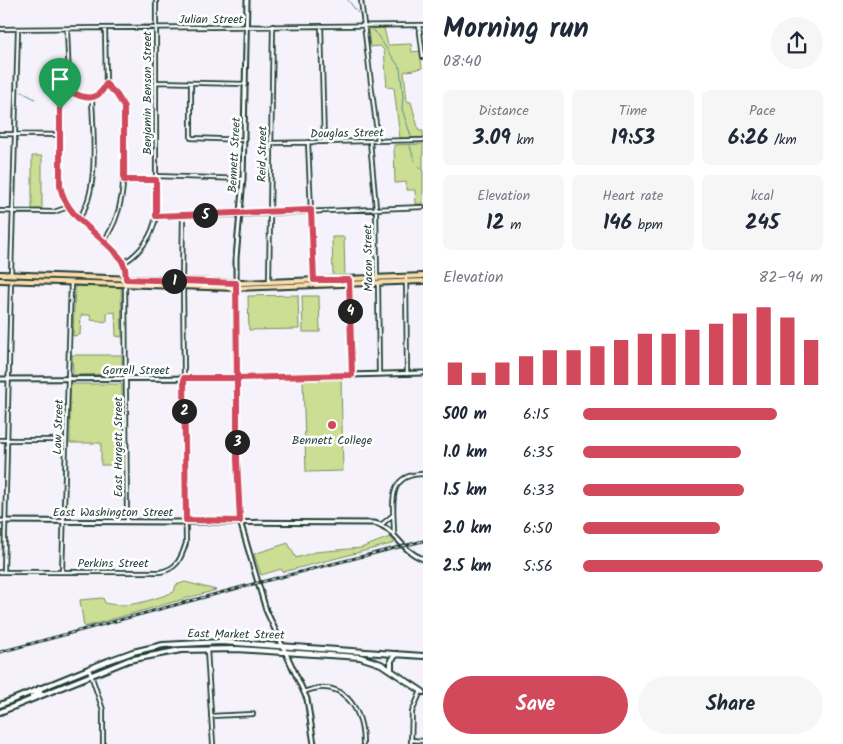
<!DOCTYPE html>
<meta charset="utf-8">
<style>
:root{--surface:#fff;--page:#f6f6f7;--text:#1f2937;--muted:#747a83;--accent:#d1495b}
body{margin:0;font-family:Kalam,sans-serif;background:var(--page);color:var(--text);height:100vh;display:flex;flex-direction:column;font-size:19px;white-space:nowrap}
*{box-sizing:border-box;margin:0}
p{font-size:16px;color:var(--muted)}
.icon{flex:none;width:28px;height:28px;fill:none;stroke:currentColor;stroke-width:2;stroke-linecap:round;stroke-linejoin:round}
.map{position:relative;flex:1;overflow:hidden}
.details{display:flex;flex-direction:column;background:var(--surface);width:420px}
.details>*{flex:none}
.pin{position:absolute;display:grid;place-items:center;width:42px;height:42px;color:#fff;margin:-51px -21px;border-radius:50% 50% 50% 0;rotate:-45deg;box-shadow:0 0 5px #0007}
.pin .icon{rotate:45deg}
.km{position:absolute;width:25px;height:25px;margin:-12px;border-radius:50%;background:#222;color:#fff;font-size:14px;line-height:25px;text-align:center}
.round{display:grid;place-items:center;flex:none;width:52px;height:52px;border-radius:26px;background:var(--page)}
.overview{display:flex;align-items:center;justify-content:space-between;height:85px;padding:0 20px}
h1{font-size:28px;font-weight:600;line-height:38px}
.stats{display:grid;grid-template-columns:repeat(3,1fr);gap:8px;height:85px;padding:5px 20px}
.stats div{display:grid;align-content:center;border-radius:8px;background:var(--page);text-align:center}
.stats b{font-size:21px;font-weight:600}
.stats small{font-size:14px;font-weight:400}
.stats p{font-size:14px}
.chart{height:140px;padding:10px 20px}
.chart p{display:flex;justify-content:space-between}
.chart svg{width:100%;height:90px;margin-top:5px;stroke:var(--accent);stroke-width:6}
.primary-button{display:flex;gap:10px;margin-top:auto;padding:10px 20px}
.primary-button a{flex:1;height:58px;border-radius:30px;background:var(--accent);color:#fff;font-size:20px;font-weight:600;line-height:58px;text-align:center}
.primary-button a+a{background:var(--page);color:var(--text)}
ul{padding:0 20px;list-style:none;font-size:16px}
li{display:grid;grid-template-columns:80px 60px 1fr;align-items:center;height:38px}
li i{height:12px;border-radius:6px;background:var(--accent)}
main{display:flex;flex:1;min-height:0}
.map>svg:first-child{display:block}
.green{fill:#ccde93;stroke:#768e64}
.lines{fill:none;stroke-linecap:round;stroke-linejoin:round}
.stream{stroke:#549090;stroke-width:1}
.minor-casing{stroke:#1f3d34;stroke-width:6}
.tertiary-casing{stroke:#1f3d34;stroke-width:7}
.secondary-casing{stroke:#1f3d34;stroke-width:8}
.primary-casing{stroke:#1f3d34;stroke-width:8}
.minor{stroke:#fff;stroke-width:2.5}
.tertiary{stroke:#fff;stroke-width:3}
.secondary{stroke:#fff;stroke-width:4}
.primary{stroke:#fcdcac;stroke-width:4}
.rail-casing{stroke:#1f3d34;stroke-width:3}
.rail{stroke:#fff;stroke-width:1;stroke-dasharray:4;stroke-linecap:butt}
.route-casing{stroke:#fff;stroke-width:10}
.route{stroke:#d1495b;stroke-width:6}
.poi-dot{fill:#d1495b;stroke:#fff;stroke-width:2}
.labels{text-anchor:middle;stroke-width:5;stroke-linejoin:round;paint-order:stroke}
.street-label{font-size:12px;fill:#1f3d34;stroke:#fff}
.poi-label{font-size:12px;fill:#1f3d34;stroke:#fff}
</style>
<main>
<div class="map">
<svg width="423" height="744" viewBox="0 0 423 744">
<rect width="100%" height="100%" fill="#f6f2fb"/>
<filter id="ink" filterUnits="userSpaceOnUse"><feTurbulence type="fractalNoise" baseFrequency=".02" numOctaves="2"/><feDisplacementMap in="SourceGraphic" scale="10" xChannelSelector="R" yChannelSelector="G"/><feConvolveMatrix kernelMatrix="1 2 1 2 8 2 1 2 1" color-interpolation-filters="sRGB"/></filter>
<g filter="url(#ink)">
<path class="green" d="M 384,28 L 388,45 L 411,44 L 412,52 L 420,51 L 422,68 L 404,72 L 407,101 L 411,102 L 419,131 L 423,131 L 423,138 L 400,138 L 394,88 L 387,87 L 384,50 L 380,46 L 370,47 L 368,29 Z
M 423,144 L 423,204 L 416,204 L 415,190 L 407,190 L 406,182 L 395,183 L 394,145 Z
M 32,156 L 42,156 L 42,209 L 32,209 Z
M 332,237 L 344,237 L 345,276 L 333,276 Z
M 75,286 L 121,287 L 122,337 L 116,336 L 115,312 L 107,313 L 107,322 L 91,320 L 90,315 L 81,315 L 80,335 L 73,336 Z
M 298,295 L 299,329 L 249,330 L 248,296 Z
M 302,296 L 319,296 L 320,332 L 303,332 Z
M 72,355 L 122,355 L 122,374 L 73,375 Z
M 341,379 L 343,471 L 306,472 L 303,380 Z
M 70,384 L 122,384 L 122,465 L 101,465 L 101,443 L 70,443 Z
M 390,537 L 395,543 L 283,572 L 281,569 L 261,575 L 254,554 L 288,543 L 296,558 L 315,552 L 361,548 Z
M 185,582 L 216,590 L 84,627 L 80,600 L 103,598 L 105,603 C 128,609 151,600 174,592 L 176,585 Z"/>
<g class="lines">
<path class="stream" d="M 348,0 L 358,13
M 373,29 L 400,68 L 403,96 L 402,109 L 411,136
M 22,92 L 35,99
M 410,146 L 415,163 L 423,171"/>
<g class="minor-casing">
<path id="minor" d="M 361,0 L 378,141
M 419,25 L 423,57
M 321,26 L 324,142
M 0,29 L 423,25
M 67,29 L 69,81 L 60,109 L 60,186 C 69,227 128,246 126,279
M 156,82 L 246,84
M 191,83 L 191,138 L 245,140
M 67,90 C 83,98 97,104 106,84
M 0,134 L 60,135
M 370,141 L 376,208 L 377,277
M 308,142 L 314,280
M 271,143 L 423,140
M 156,176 L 243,179
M 124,180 L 156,180
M 0,211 L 54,212 L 68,207
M 156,216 L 232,215 L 423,207
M 78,219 C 100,194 93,131 92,99
M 103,242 C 126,212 124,175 124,139 C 124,128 126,115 123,105 C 120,96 112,90 106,84 L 105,28
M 123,263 C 141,253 153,235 156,216 L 156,0
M 11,274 L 18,29
M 406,277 L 407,374
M 182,281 L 183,215
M 269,281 L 273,26
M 378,283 L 379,374
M 125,284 L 127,520
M 350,284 L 352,375
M 0,440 L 66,440
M 381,525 L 393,515
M 394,534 C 394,506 385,474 423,474
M 0,572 L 160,572 C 177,569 181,559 186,543 L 183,286
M 4,572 L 11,281
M 62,572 L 71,282
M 207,650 L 213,744
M 89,669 L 103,710 L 103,744
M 304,692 C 343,676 363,709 363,744
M 211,716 L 253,714
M 411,740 L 423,741
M 411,744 L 412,712 L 421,691"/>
</g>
<g class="tertiary-casing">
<path id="tertiary" d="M 247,0 L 243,179 L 236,258 L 237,460 L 240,521 L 266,610 L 307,699 L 314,744
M 0,379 L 237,378 L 423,373
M 0,521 L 374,523 C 395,527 399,550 423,559"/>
</g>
<g class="secondary-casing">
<path id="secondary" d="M 391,670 L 391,660 L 397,654
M 32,697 L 40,692 L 40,688
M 0,705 L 108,661 L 133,652 L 163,645 L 221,642 L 423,656
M 0,712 L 129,660 L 181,650 L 237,649 L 360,657 L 381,664 L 423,692"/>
</g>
<g class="primary-casing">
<path id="primary" d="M 0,274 L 242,283 L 423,276
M 0,280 L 236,288 L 423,281"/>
</g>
<use href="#minor" class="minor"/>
<use href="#tertiary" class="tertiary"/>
<use href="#secondary" class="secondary"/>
<use href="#primary" class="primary"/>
<g class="rail-casing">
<path id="rail" d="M 0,652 L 257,583 L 423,541"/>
</g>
<use href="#rail" class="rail"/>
</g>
</g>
<g class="lines" filter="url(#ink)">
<g class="route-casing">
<path id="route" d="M 60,109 L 60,186 C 67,220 101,233 121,259 L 125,268 L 126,279 L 236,283 L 237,378 L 184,378 L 186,517 L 186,520 L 240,521 L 237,460 L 237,378 L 352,375 L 349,280 L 314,280 L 311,210 L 156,216 L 156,180 L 124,180 L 124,107 L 117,95 L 106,84 C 97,104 82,98 67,90 L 60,109"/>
</g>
<use href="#route" class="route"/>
</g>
<circle class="poi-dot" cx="332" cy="425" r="5"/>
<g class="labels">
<g class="street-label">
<text x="211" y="23">Julian Street</text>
<text transform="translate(147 93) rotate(-90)" y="4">Benjamin Benson Street</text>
<text transform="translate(347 133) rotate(-1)" y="4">Douglas Street</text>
<text transform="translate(262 154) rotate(-89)" y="4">Reid Street</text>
<text transform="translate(234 155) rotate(-87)" y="4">Bennett Street</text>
<text transform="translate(368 258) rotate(-91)" y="4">Macon Street</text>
<text x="136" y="374">Gorrell Street</text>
<text transform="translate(58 427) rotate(-88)" y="4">Law Street</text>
<text transform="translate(118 447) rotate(-90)" y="4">East Hargett Street</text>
<text x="113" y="516">East Washington Street</text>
<text x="113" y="567">Perkins Street</text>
<text transform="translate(236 634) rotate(1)" y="4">East Market Street</text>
</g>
<g class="poi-label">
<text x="332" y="444">Bennett College</text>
</g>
</g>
</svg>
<div class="pin" style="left:60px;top:109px;background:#1e9e55"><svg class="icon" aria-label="arrive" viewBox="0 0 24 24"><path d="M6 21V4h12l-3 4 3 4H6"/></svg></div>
<b class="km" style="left:174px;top:281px">1</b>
<b class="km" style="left:184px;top:411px">2</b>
<b class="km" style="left:237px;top:442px">3</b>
<b class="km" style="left:350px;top:311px">4</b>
<b class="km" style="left:205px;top:215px">5</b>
</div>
<section class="details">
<div class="overview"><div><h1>Morning run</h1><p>08:40</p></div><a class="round"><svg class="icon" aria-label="share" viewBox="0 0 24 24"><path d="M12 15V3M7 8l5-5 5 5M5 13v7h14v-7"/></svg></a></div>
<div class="stats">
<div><p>Distance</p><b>3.09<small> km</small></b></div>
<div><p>Time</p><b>19:53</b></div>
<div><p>Pace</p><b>6:26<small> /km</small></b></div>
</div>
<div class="stats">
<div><p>Elevation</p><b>12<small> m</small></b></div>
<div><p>Heart rate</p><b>146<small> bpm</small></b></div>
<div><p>kcal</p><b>245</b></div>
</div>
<div class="chart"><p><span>Elevation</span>82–94 m</p>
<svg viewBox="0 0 160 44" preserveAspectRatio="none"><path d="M5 44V33M15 44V38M25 44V33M35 44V30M45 44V27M55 44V27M65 44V25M75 44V22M85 44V19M95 44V19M105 44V17M115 44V14M125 44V9M135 44V6M145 44V11M155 44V22"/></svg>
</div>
<ul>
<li><b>500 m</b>6:15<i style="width:81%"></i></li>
<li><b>1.0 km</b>6:35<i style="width:66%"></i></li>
<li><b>1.5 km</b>6:33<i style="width:67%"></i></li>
<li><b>2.0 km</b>6:50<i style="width:57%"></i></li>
<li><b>2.5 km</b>5:56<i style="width:100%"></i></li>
</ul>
<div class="primary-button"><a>Save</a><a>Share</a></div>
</section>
</main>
